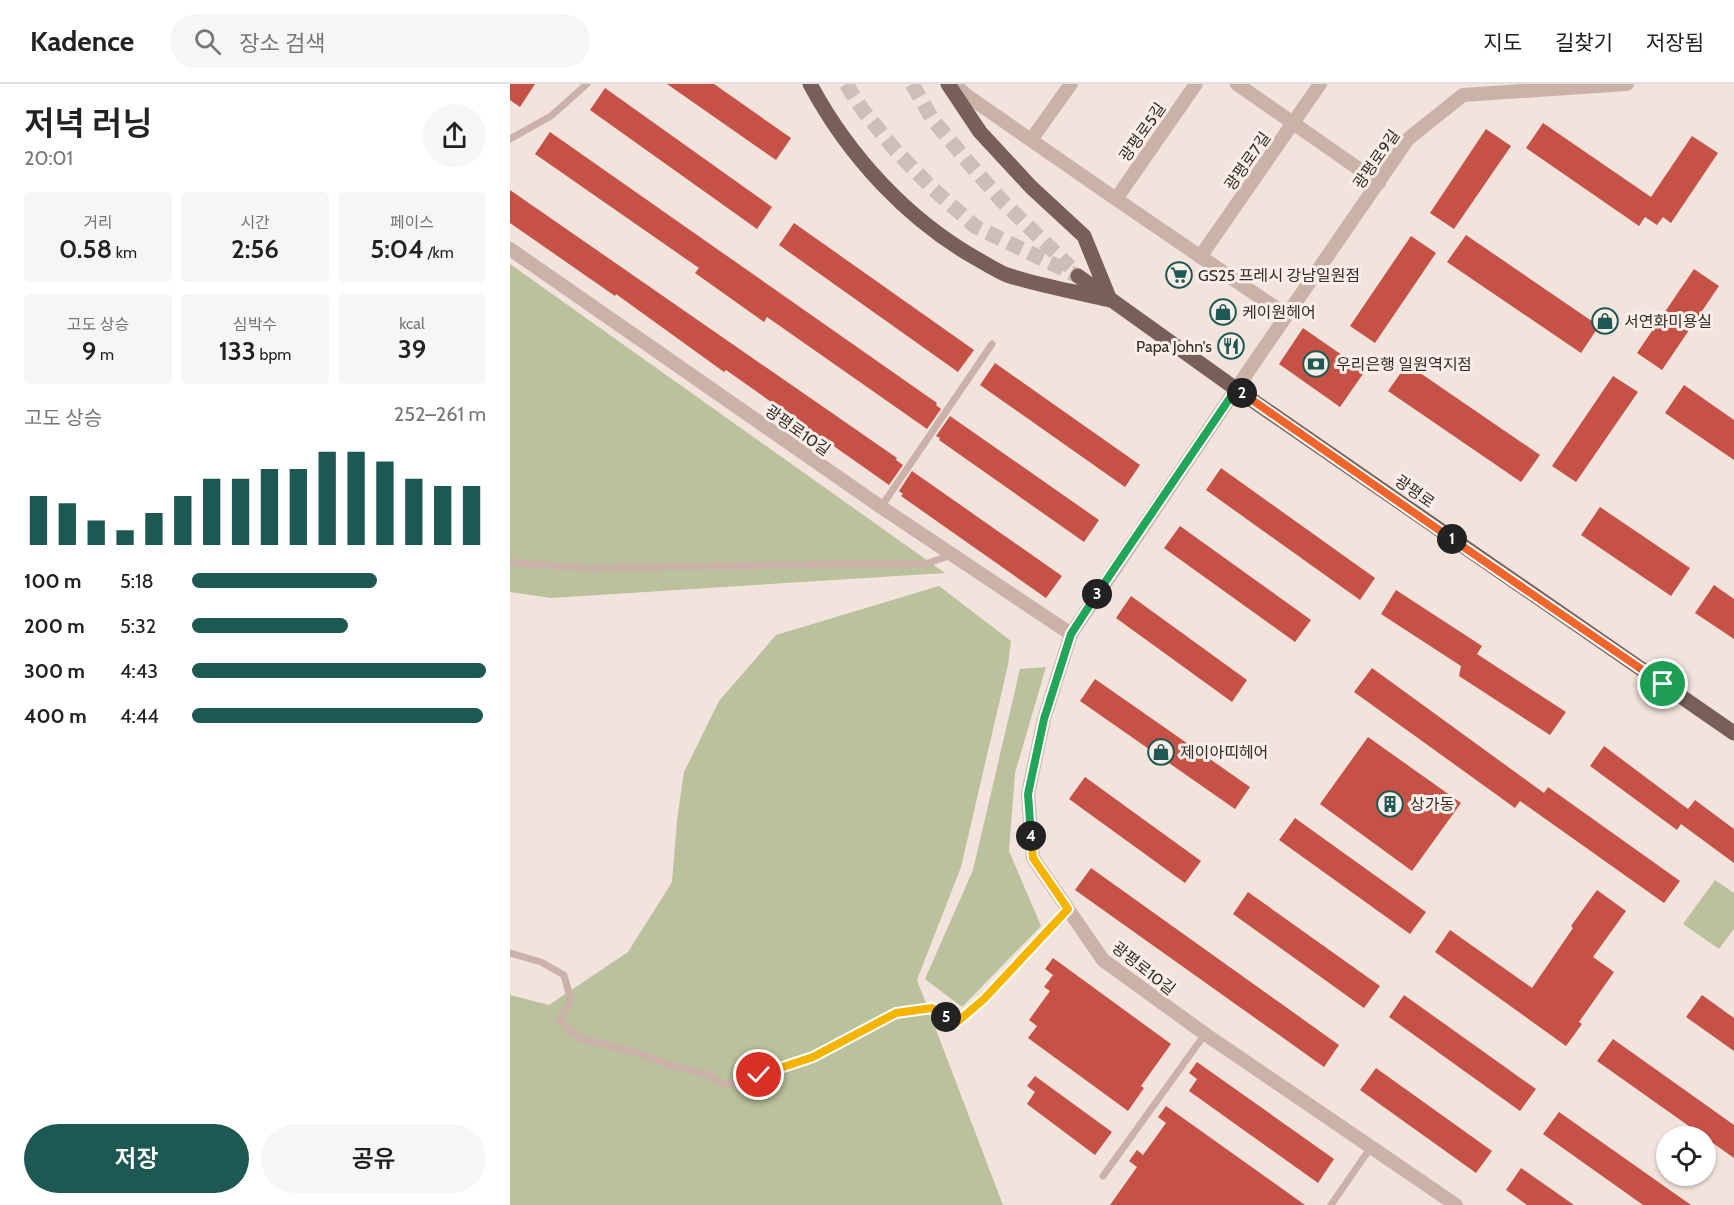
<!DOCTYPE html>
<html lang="ko">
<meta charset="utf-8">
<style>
:root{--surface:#fff;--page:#f6f6f6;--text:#222;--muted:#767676;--line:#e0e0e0;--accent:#1e5852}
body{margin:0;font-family:Cabin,"Noto Sans KR",sans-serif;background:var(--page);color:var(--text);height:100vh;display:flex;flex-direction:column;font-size:22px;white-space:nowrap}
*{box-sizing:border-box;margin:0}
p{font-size:20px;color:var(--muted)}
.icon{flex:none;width:33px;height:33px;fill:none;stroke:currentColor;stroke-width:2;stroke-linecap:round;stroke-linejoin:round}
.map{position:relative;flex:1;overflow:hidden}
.drawer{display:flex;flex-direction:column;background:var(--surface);width:510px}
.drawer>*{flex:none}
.controls{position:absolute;left:1146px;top:1042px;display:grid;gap:12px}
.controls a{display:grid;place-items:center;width:60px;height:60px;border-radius:50%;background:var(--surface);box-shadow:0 2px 4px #0004;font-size:30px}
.pin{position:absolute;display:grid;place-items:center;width:51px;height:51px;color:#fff;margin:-26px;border:3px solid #fff;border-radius:50%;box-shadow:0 2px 6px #0007}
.km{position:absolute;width:30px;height:30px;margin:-15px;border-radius:50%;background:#222;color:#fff;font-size:16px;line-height:30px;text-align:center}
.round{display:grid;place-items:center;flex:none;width:63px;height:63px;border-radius:32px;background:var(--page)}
.overview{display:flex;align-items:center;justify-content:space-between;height:102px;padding:0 24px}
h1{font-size:33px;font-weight:600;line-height:45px}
.figures{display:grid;grid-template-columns:repeat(3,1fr);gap:9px;height:102px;padding:6px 24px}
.figures div{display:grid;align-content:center;border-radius:6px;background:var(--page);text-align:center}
.figures b{font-size:26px;font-weight:600}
.figures small{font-size:16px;font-weight:400}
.figures p{font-size:16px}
.chart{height:168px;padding:12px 24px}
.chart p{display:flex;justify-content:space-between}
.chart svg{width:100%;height:108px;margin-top:6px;stroke:var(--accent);stroke-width:6}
.action{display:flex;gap:12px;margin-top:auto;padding:12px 24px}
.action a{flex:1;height:69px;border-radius:36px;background:var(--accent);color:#fff;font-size:24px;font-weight:600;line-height:69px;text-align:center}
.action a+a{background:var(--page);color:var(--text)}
ul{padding:0 24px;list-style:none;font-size:20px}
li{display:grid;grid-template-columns:96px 72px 1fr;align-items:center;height:45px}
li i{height:15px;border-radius:8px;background:var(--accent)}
header{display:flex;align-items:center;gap:36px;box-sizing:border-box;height:84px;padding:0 30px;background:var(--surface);border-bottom:2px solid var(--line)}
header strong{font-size:28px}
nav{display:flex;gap:33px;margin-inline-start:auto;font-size:21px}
.search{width:420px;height:54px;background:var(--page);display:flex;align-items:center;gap:15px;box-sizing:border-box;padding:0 21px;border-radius:33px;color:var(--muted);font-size:22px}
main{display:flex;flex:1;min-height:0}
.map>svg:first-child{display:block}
.green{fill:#bac19c}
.building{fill:#c55147}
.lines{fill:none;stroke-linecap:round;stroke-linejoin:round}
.primary-tunnel{stroke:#cdbfb8;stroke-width:15;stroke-dasharray:15 8;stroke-linecap:butt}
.service{stroke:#cab2a8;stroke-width:7}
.minor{stroke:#cab2a8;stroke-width:14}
.primary{stroke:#785f59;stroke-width:15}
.split-1-casing{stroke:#fff;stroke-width:12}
.split-2-casing{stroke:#fff;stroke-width:12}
.split-3-casing{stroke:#fff;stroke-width:12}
.split-4-casing{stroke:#fff;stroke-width:12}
.split-5-casing{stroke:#fff;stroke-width:12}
.split-6-casing{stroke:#fff;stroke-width:12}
.split-1{stroke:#f0652b;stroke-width:8}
.split-2{stroke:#f0652b;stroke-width:8}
.split-3{stroke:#22a559;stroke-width:8}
.split-4{stroke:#22a559;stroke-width:8}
.split-5{stroke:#f5b400;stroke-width:8}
.split-6{stroke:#f5b400;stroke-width:8}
.labels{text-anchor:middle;stroke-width:6;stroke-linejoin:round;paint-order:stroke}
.street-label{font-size:16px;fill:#372a28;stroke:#f9efe8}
.poi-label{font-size:16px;fill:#372a28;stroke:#f9efe8;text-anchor:start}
</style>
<header>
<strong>Kadence</strong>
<div class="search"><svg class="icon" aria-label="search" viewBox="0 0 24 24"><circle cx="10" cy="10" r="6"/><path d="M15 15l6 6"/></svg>장소 검색</div>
<nav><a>지도</a><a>길찾기</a><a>저장됨</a></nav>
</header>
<main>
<section class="drawer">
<div class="overview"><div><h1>저녁 러닝</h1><p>20:01</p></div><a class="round"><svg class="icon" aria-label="share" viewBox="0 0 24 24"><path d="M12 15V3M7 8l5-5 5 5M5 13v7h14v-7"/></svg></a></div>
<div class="figures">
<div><p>거리</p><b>0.58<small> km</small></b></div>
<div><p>시간</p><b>2:56</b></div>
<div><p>페이스</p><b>5:04<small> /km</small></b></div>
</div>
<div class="figures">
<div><p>고도 상승</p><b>9<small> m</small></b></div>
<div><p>심박수</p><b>133<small> bpm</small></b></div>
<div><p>kcal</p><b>39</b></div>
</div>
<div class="chart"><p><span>고도 상승</span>252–261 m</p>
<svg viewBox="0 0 160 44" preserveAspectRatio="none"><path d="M5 44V24M15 44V27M25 44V34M35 44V38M45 44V31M55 44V24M65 44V17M75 44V17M85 44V13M95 44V13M105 44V6M115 44V6M125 44V10M135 44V17M145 44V20M155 44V20"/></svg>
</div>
<ul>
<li><b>100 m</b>5:18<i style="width:63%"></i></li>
<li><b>200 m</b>5:32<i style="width:53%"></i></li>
<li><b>300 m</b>4:43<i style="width:100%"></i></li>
<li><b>400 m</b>4:44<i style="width:99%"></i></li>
</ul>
<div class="action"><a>저장</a><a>공유</a></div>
</section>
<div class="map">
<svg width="1224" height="1121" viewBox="0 0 1224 1121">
<rect width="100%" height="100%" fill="#f2e4dc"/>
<path class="green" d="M 0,180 L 435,489 L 41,514 L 0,508 Z
M 429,502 L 501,557 L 498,581 L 451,783 L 407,896 L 493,1121 L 0,1121 L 0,911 L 39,921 L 118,868 L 162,798 L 167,736 L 174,688 L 209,617 L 266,551 Z
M 536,583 L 505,689 L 499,767 L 531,842 L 452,923 L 415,895 L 463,786 L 510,585 Z
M 1205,796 L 1224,809 L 1224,845 L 1209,865 L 1173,840 Z"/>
<path class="building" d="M 0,0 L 25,0 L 10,23 L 0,16 Z
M 157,0 L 204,0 L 281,54 L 266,76 Z
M 95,4 L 262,123 L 247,145 L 80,26 Z
M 1033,39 L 1141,113 L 1182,52 L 1208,69 L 1161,139 L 1153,133 L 1147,141 L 1135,133 L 1129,142 L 1016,64 Z
M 976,45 L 1001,62 L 944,145 L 920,129 Z
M 40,48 L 427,319 L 426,321 L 431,325 L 417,345 L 257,233 L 254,238 L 185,189 L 189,184 L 25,70 Z
M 0,106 L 387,374 L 386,376 L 393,381 L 379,401 L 216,286 L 214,288 L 106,210 L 105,212 L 0,139 Z
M 284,139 L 464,266 L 448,288 L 269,161 Z
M 956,151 L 1089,242 L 1071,269 L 937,178 Z
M 901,152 L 926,169 L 865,259 L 840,242 Z
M 1184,185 L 1209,202 L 1152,286 L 1127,269 Z
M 793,244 L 855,287 L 830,323 L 769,280 Z
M 485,279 L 630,381 L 615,403 L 470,301 Z
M 897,280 L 1030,371 L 1011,398 L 878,307 Z
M 1103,292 L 1128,308 L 1066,398 L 1042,382 Z
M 1174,301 L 1224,336 L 1224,376 L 1155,329 Z
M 440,332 L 589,436 L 574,458 L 429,356 L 430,354 L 426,352 Z
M 711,384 L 865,494 L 850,516 L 696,406 Z
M 402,387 L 552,492 L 536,514 L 391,412 L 393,410 L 389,407 Z
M 1090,423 L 1180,484 L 1161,512 L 1071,451 Z
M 670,442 L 801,536 L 785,558 L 654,464 Z
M 1204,501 L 1224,515 L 1224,555 L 1185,529 Z
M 886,506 L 972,562 L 967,570 L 1056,628 L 1040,651 L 949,592 L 951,582 L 871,530 Z
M 621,512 L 737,596 L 722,618 L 606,534 Z
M 862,584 L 1034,709 L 1038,703 L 1170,797 L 1154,819 L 1010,717 L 1005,724 L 844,608 Z
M 585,595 L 740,703 L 725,725 L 570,617 Z
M 858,653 L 951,719 L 902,787 L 810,720 Z
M 1094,662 L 1178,725 L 1185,716 L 1224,745 L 1224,779 L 1171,740 L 1167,746 L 1080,682 Z
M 575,693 L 691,777 L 675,799 L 559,715 Z
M 785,734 L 916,828 L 900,850 L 769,756 Z
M 581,784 L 829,961 L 814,983 L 565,806 Z
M 1087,806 L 1116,827 L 1083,873 L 1104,888 L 1069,938 L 1072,940 L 1056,962 L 925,868 L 940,846 L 1022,904 L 1063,844 L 1061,842 Z
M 738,808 L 870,902 L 854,924 L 723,830 Z
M 543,874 L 661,960 L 631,1002 L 634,1004 L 618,1027 L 518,954 L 527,942 L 519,936 L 540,907 L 534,903 L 543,891 L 535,885 Z
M 894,911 L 1026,1005 L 1010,1027 L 879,933 Z
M 1192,911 L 1224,934 L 1224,967 L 1176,933 Z
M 1103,955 L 1224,1041 L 1224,1074 L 1087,977 Z
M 687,978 L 824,1075 L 808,1099 L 679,1007 L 687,995 L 679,989 Z
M 866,984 L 982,1067 L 966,1089 L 850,1006 Z
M 525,992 L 602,1048 L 585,1071 L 517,1020 L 525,1008 L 517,1002 Z
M 656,1022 L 795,1121 L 600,1121 L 627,1083 L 619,1077 L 627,1066 L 633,1071 L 656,1039 L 648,1033 Z
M 1049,1028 L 1181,1121 L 1133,1121 L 1033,1050 Z
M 1011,1084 L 1064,1121 L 1017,1121 L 996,1106 Z"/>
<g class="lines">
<path class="primary-tunnel" d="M 336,0 L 352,25 L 386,67 L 423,105 L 466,143 L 568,192
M 402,0 L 423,36 L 458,78 L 491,116 L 560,183"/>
<path class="service" d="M 0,55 L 41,32 L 77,0
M 371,423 L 482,260
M 0,477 L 7,479 L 82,484 L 333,480 L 415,480 L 442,471
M 0,869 L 31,878 L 54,891 L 61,917 L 49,936 L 69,954 L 131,970 L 159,981 L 200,991 L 212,1001 L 249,991 L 303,973 L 386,929 L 422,924 L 446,939 L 474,915 L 558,825
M 593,1092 L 695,950
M 821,1121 L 861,1063"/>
<path class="minor" d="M 444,0 L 456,11 L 606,115 L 776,231
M 727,0 L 869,99
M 521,56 L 561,0
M 606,115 L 686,0
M 0,165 L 371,423 L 561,550
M 690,173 L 810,0
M 946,1121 L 695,950 L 593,876 L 523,774 L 518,710 L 534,635 L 561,550 L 726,305 L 898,55 L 953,11 L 1117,0"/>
<path class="primary" d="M 300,0 C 338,71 397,136 469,176 C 478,181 487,187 497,191 C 528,201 562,207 595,215
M 438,0 L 470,48 L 521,103 L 574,152 L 600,216
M 568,192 L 726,305 L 1224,649"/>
</g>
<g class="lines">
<g class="split-1-casing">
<path id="split-1" d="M 942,455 L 1153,600"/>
</g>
<g class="split-2-casing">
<path id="split-2" d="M 732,309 L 942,455"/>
</g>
<g class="split-3-casing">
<path id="split-3" d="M 587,510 L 726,305 L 732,309"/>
</g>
<g class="split-4-casing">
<path id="split-4" d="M 521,752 L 518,710 L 534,635 L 561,550 L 587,510"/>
</g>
<g class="split-5-casing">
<path id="split-5" d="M 436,933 L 446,939 L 474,915 L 558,825 L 523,774 L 521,752"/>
</g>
<g class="split-6-casing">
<path id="split-6" d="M 249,991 L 303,973 L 386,929 L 422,924 L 436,933"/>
</g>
<use href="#split-1" class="split-1"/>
<use href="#split-2" class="split-2"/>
<use href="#split-3" class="split-3"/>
<use href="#split-4" class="split-4"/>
<use href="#split-5" class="split-5"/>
<use href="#split-6" class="split-6"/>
</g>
<defs>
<g id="supermarket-ring" transform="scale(1.35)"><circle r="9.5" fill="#f9efe8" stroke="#1e5852" stroke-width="1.5"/><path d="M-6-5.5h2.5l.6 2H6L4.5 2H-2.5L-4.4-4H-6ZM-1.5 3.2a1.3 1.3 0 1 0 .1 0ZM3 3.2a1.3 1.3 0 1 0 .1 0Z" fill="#1e5852"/></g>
<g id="shop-ring" transform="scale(1.35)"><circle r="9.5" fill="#f9efe8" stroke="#1e5852" stroke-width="1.5"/><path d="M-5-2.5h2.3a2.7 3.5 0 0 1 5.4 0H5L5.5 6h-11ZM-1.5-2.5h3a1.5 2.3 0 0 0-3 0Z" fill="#1e5852"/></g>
<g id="restaurant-ring" transform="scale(1.35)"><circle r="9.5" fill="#f9efe8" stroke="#1e5852" stroke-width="1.5"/><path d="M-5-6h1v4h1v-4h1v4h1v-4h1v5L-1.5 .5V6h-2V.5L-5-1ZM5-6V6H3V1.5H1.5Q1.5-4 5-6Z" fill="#1e5852"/></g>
<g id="bank-ring" transform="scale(1.35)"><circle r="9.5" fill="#f9efe8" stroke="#1e5852" stroke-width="1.5"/><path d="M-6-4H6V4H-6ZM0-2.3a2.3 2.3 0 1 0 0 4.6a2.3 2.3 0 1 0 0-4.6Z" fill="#1e5852"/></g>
<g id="building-ring" transform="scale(1.35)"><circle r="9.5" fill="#f9efe8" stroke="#1e5852" stroke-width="1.5"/><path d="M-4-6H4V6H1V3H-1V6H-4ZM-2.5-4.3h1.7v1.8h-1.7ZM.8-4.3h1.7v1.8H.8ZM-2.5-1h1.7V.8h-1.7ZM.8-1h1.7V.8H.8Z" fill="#1e5852"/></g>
</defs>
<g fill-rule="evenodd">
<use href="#supermarket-ring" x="669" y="191"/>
<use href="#shop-ring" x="713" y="228"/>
<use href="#shop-ring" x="1095" y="237"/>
<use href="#restaurant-ring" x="721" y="262"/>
<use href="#bank-ring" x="806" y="280"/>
<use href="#shop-ring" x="651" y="668"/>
<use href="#building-ring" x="880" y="720"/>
</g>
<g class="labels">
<g class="street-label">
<text transform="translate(632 48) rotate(-55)" y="6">광평로5길</text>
<text transform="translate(866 75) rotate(-55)" y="6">광평로9길</text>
<text transform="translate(737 77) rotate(-55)" y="6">광평로7길</text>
<text transform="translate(288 346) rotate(35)" y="6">광평로10길</text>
<text transform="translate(905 407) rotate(35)" y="6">광평로</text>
<text transform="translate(634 884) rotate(38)" y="6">광평로10길</text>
</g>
<g class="poi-label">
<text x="688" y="197">GS25 프레시 강남일원점</text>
<text x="732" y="234">케이원헤어</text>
<text x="1114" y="243">서연화미용실</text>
<text x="702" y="268" text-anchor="end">Papa John's</text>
<text x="826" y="286">우리은행 일원역지점</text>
<text x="670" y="674">제이아띠헤어</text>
<text x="900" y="726">상가동</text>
</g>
</g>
</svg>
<div class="controls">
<a><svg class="icon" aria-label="locate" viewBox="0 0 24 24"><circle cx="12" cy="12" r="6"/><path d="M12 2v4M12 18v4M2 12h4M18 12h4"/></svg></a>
</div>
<div class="pin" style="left:1153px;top:600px;background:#1e9e55"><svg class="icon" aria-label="arrive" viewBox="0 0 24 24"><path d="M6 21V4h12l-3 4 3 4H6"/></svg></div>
<div class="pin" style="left:249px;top:991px;background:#d93025"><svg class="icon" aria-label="check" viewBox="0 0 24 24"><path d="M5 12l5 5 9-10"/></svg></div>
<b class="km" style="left:942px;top:455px">1</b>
<b class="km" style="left:732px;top:309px">2</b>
<b class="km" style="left:587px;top:510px">3</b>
<b class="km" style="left:521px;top:752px">4</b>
<b class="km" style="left:436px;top:933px">5</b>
</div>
</main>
